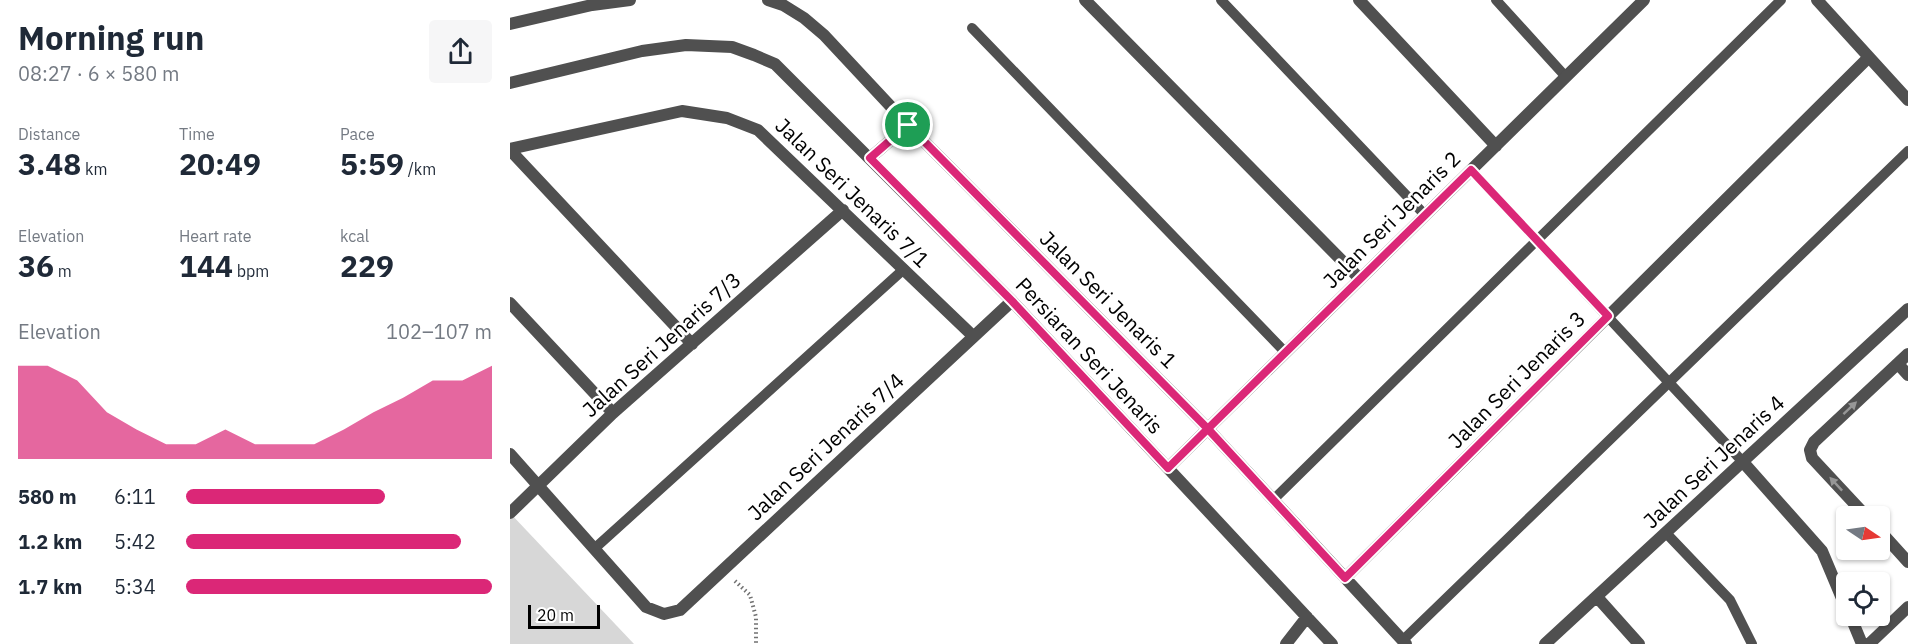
<!DOCTYPE html>
<meta charset="utf-8">
<style>
:root{--surface:#fff;--page:#f6f6f7;--text:#1f2937;--muted:#747a83;--accent:#db2777}
body{margin:0;font-family:"IBM Plex Sans",sans-serif;background:var(--page);color:var(--text);height:100vh;display:flex;flex-direction:column;font-size:22px;white-space:nowrap}
*{box-sizing:border-box;margin:0}
p{font-size:20px;color:var(--muted)}
.icon{flex:none;width:33px;height:33px;fill:none;stroke:currentColor;stroke-width:2;stroke-linecap:round;stroke-linejoin:round}
.map{position:relative;flex:1;overflow:hidden}
.drawer{display:flex;flex-direction:column;background:var(--surface);width:510px}
.drawer>*{flex:none}
.needle{width:39px;rotate:103deg}
.fabs{position:absolute;left:1326px;top:506px;display:grid;gap:12px}
.fabs a{display:grid;place-items:center;width:54px;height:54px;border-radius:6px;background:var(--surface);box-shadow:0 2px 4px #0004;font-size:30px}
.scale{position:absolute;left:18px;bottom:15px;width:72px;box-sizing:border-box;padding-left:6px;border:3px solid #000;border-top:0;font-size:16px;line-height:21px;white-space:nowrap;color:#000;-webkit-text-stroke:4px #fff;paint-order:stroke}
.pin{position:absolute;display:grid;place-items:center;width:51px;height:51px;color:#fff;margin:-26px;border:3px solid #fff;border-radius:50%;box-shadow:0 2px 6px #0007}
.round{display:grid;place-items:center;flex:none;width:63px;height:63px;border-radius:6px;background:var(--page)}
.headline{display:flex;align-items:center;justify-content:space-between;height:102px;padding:0 18px}
h1{font-size:33px;font-weight:700;line-height:45px}
.metrics{display:grid;grid-template-columns:repeat(3,1fr);gap:9px;height:102px;padding:6px 18px}
.metrics div{display:grid;align-content:center}
.metrics b{font-size:30px;font-weight:700}
.metrics small{font-size:16px;font-weight:400}
.metrics p{font-size:16px}
.chart{height:168px;padding:12px 18px}
.chart p{display:flex;justify-content:space-between}
.chart svg{width:100%;height:108px;margin-top:6px;fill:var(--accent);opacity:.7}
ul{padding:0 18px;list-style:none;font-size:20px}
li{display:grid;grid-template-columns:96px 72px 1fr;align-items:center;height:45px}
li i{height:15px;border-radius:8px;background:var(--accent)}
main{display:flex;flex:1;min-height:0}
.map>svg:first-child{display:block}
.green{fill:#d7d7d7}
.lines{fill:none;stroke-linecap:round;stroke-linejoin:round}
.path{stroke:#727272;stroke-width:4;stroke-dasharray:1.5 3;stroke-linecap:butt}
.lane{stroke:#505050;stroke-width:10}
.street{stroke:#505050;stroke-width:12}
.oneway{fill:#969696}
.route-casing{stroke:#fff;stroke-width:12}
.route{stroke:#db2777;stroke-width:8}
.labels{text-anchor:middle;stroke-width:5;stroke-linejoin:round;paint-order:stroke}
.street-label{font-size:21px;fill:#000;stroke:#fff}
</style>
<main>
<section class="drawer">
<div class="headline"><div><h1>Morning run</h1><p>08:27 · 6 × 580 m</p></div><a class="round"><svg class="icon" aria-label="share" viewBox="0 0 24 24"><path d="M12 15V3M7 8l5-5 5 5M5 13v7h14v-7"/></svg></a></div>
<div class="metrics">
<div><p>Distance</p><b>3.48<small> km</small></b></div>
<div><p>Time</p><b>20:49</b></div>
<div><p>Pace</p><b>5:59<small> /km</small></b></div>
</div>
<div class="metrics">
<div><p>Elevation</p><b>36<small> m</small></b></div>
<div><p>Heart rate</p><b>144<small> bpm</small></b></div>
<div><p>kcal</p><b>229</b></div>
</div>
<div class="chart"><p><span>Elevation</span>102–107 m</p>
<svg viewBox="0 0 160 44" preserveAspectRatio="none"><path d="M0 44V6L10 6L20 12L30 25L40 32L50 38L60 38L70 32L80 38L90 38L100 38L110 32L120 25L130 19L140 12L150 12L160 6V44z"/></svg>
</div>
<ul>
<li><b>580 m</b>6:11<i style="width:65%"></i></li>
<li><b>1.2 km</b>5:42<i style="width:90%"></i></li>
<li><b>1.7 km</b>5:34<i style="width:100%"></i></li>
</ul>
</section>
<div class="map">
<svg width="1398" height="644" viewBox="0 0 1398 644">
<rect width="100%" height="100%" fill="#fff"/>
<path class="green" d="M 0,513 L 124,644 L 0,644 Z"/>
<g class="lines">
<path class="path" d="M 225,581 L 240,595 L 246,617 L 246,644"/>
<path class="lane" d="M 711,0 L 915,215
M 986,0 L 1056,77
M 462,28 L 775,352
M 961,170 L 1233,462
M 763,500 L 1271,0
M 1156,533 L 1220,600 L 1242,644
M 84,549 L 394,269
M 893,640 L 1398,151"/>
<path class="street" d="M 258,0 L 273,5 L 294,18 L 314,35 L 398,125 L 698,429 L 896,644
M 575,0 L 850,279
M 849,0 L 986,146
M 1307,0 L 1398,100
M 0,24 L 82,5 L 120,0
M 0,83 L 132,51 L 176,45 L 222,47 L 244,55 L 265,64 L 502,301 L 822,644
M 0,149 L 172,111 L 217,118 L 248,130 L 463,336
M 0,150 L 182,344
M 360,158 L 398,125
M 0,303 L 103,413
M 1388,364 L 1398,375
M 0,454 L 136,607 L 154,614 L 170,610 L 502,301
M 1233,462 L 1312,551 L 1336,608
M 658,468 L 1134,0
M 0,513 L 103,413 L 333,210
M 1356,516 L 1302,458 L 1300,450 L 1304,442 L 1398,354
M 1370,531 L 1398,562
M 835,578 L 1359,57
M 1087,597 L 1129,644
M 1340,615 L 1352,644
M 776,644 L 797,617
M 1035,644 L 1398,309
M 1359,644 L 1398,607"/>
</g>
<defs><path id="oneway-solid" d="M-6-.8H1V-3.2L6.5 0L1 3.2V.8H-6Z" transform="scale(1.5)"/></defs>
<g class="oneway">
<use href="#oneway-solid" transform="translate(1340 408) rotate(-43)"/>
<use href="#oneway-solid" transform="translate(1326 484) rotate(-133)"/>
</g>
<g class="lines">
<g class="route-casing">
<path id="route" d="M 398,125 L 360,158 L 502,301 L 658,468 C 759,369 860,270 961,170 L 1098,316 L 835,578 L 698,429 L 398,125"/>
</g>
<use href="#route" class="route"/>
</g>
<g class="labels">
<g class="street-label">
<text transform="translate(342 193) rotate(44)" y="7">Jalan Seri Jenaris 7/1</text>
<text transform="translate(882 220) rotate(-45)" y="7">Jalan Seri Jenaris 2</text>
<text transform="translate(598 300) rotate(45)" y="7">Jalan Seri Jenaris 1</text>
<text transform="translate(152 345) rotate(-42)" y="7">Jalan Seri Jenaris 7/3</text>
<text transform="translate(579 356) rotate(47)" y="7">Persiaran Seri Jenaris</text>
<text transform="translate(1007 380) rotate(-45)" y="7">Jalan Seri Jenaris 3</text>
<text transform="translate(316 447) rotate(-43)" y="7">Jalan Seri Jenaris 7/4</text>
<text transform="translate(1204 462) rotate(-43)" y="7">Jalan Seri Jenaris 4</text>
</g>
</g>
</svg>
<div class="fabs">
<a><svg class="needle" viewBox="-14 -14 28 28"><path d="M0-13l5 13h-10z" fill="#e53935"/><path d="M0 13l5-13h-10z" fill="#747a83"/></svg></a>
<a><svg class="icon" aria-label="locate" viewBox="0 0 24 24"><circle cx="12" cy="12" r="6"/><path d="M12 2v4M12 18v4M2 12h4M18 12h4"/></svg></a>
</div>
<div class="scale">20 m</div>
<div class="pin" style="left:398px;top:125px;background:#1e9e55"><svg class="icon" aria-label="arrive" viewBox="0 0 24 24"><path d="M6 21V4h12l-3 4 3 4H6"/></svg></div>
</div>
</main>
